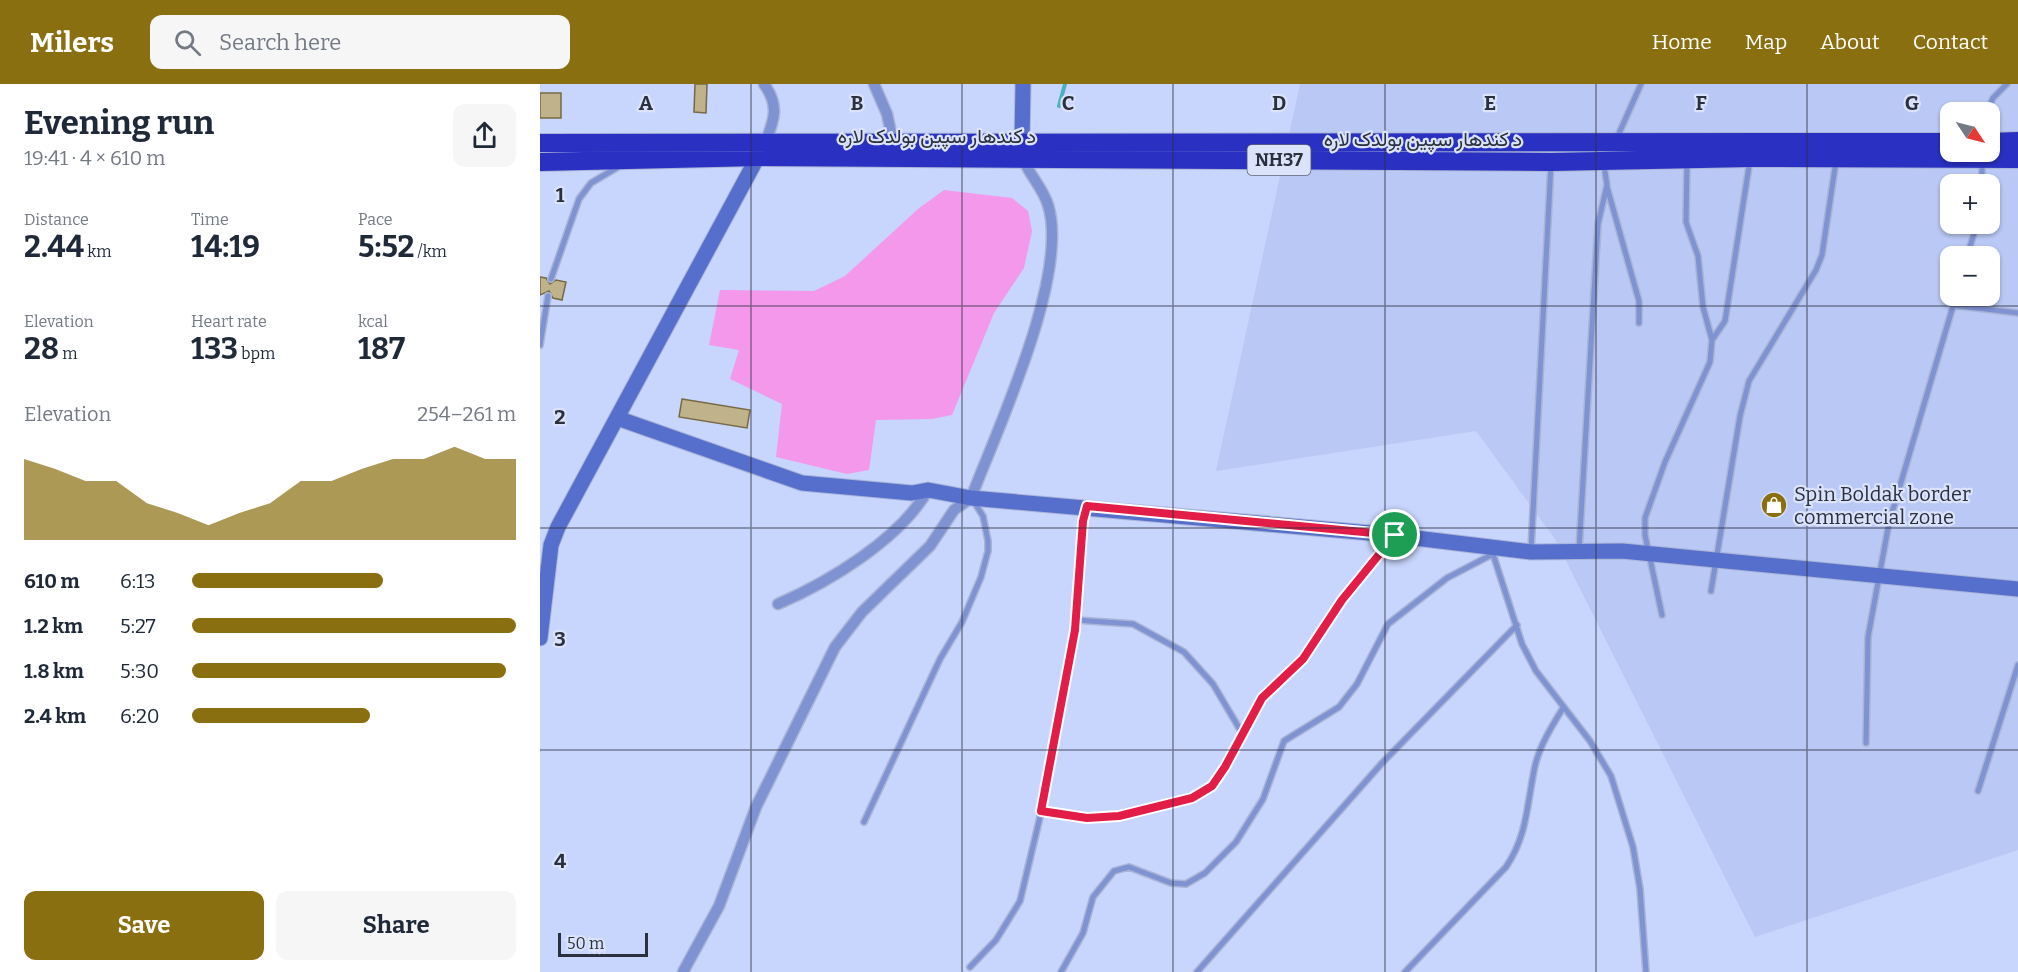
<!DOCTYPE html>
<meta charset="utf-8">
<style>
:root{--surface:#fff;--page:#f6f6f7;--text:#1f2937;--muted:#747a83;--accent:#8a6f10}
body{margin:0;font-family:Bitter,Vazirmatn,serif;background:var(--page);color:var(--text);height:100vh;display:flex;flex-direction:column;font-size:22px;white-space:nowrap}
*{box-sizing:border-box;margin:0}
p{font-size:20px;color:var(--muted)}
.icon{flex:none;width:33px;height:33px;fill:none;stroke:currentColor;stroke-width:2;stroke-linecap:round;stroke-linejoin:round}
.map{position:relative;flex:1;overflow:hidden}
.drawer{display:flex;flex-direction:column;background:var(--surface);width:540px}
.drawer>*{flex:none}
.needle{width:39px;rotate:125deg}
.controls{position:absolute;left:1400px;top:18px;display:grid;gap:12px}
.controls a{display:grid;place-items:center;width:60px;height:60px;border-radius:12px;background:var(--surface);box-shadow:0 2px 4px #0004;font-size:30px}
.scale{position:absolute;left:18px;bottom:15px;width:90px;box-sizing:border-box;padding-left:6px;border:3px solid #2b303f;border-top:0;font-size:16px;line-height:21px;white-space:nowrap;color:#2b303f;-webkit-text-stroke:4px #dbe3fb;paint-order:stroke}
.pin{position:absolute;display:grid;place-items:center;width:51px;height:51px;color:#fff;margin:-26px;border:3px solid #fff;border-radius:50%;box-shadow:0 2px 6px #0007}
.round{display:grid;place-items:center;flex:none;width:63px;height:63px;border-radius:12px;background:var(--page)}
.headline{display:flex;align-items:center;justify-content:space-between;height:102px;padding:0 24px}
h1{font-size:33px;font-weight:700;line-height:45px}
.figures{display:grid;grid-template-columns:repeat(3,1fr);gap:9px;height:102px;padding:6px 24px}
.figures div{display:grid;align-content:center}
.figures b{font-size:30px;font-weight:700}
.figures small{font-size:16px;font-weight:400}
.figures p{font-size:16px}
.chart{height:168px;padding:12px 24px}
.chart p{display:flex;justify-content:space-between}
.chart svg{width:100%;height:108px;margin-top:6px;fill:var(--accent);opacity:.7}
.button{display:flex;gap:12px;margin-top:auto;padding:12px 24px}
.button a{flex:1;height:69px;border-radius:12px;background:var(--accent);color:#fff;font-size:24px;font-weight:700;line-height:69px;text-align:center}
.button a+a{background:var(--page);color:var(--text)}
ul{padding:0 24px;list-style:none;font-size:20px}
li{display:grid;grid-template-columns:96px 72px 1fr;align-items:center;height:45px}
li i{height:15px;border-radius:8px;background:var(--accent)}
header{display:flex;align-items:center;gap:36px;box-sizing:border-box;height:84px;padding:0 30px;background:var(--accent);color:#fff}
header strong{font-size:28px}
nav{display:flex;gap:33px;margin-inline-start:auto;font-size:21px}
.search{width:420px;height:54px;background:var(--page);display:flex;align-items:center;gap:15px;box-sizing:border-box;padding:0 21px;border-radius:12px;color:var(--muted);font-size:22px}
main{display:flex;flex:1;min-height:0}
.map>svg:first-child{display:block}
.built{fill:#b9c8f4;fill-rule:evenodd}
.green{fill:#f498eb}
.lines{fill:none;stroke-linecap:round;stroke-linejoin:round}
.stream{stroke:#4db0c0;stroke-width:4}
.building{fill:#c0b28a;stroke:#766944;stroke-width:1.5}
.lane-casing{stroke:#a9b4d6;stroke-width:8}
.street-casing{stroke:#a9b4d6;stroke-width:13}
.secondary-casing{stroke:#a9b4d6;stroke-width:17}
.highway-casing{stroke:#a9b4d6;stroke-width:20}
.lane{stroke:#7f92d2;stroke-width:5}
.street{stroke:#7f92d2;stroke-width:10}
.secondary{stroke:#566ecc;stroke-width:15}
.highway{stroke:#2a30c1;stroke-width:18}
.route-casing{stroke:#fff;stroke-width:12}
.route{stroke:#e11d48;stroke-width:8}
.grid{fill:none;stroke:#2b303f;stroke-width:1.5;stroke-opacity:0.55}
.labels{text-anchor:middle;stroke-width:4.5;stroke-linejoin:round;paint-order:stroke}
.shield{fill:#dbe3fb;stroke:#606677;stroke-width:1.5}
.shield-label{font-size:18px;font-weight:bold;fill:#2b303f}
.street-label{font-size:20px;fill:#2b303f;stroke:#dbe3fb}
.poi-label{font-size:20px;fill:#2b303f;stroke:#dbe3fb;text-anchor:start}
.grid-label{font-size:20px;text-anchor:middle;font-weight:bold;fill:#2b303f;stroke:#dbe3fb;stroke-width:4.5;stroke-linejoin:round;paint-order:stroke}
</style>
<header>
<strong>Milers</strong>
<div class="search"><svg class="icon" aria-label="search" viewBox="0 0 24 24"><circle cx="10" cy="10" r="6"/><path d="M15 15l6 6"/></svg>Search here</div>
<nav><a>Home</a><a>Map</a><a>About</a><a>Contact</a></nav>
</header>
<main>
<section class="drawer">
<div class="headline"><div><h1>Evening run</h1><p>19:41 · 4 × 610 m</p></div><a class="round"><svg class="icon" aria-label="share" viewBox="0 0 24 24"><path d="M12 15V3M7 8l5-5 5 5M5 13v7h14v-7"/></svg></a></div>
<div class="figures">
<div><p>Distance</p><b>2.44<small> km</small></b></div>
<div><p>Time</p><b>14:19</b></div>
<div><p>Pace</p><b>5:52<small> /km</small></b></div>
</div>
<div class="figures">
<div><p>Elevation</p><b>28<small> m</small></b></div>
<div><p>Heart rate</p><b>133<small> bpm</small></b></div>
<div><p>kcal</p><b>187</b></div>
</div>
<div class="chart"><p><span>Elevation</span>254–261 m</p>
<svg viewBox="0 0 160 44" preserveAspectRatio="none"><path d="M0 44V11L10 15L20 20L30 20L40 29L50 33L60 38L70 33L80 29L90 20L100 20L110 15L120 11L130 11L140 6L150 11L160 11V44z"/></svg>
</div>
<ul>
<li><b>610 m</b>6:13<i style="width:59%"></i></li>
<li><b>1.2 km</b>5:27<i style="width:100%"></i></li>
<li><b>1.8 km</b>5:30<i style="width:97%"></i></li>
<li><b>2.4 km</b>6:20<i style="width:55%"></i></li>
</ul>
<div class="button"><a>Save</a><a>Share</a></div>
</section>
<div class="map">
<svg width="1478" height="888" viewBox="0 0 1478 888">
<rect width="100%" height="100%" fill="#c8d5fc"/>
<path class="built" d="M 760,0 L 1478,0 L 1478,766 L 1215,853 L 1015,455 L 936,347 L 676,387 ZM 1410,28 L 1449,28 L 1449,68 L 1410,68 ZM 1410,100 L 1449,100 L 1449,140 L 1410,140 ZM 1410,172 L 1449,172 L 1449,212 L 1410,212 Z"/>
<path class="green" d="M 404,106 L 472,114 L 488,127 L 492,147 L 484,184 L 454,229 L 412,331 L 392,335 L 336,336 L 329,386 L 307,390 L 236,373 L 242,320 L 190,295 L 199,266 L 169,261 L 180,206 L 274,207 L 305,192 L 378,125 Z"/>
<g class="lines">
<path class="stream" d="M 519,22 L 525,0"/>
</g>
<path class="building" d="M 155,0 L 167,0 L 166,29 L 154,28 Z
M 0,9 L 21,9 L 21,34 L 0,34 Z
M 0,193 L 6,194 L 10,200 L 16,196 L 26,198 L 22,216 L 13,214 L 9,207 L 0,211 Z
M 142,315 L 210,326 L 207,344 L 139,333 Z"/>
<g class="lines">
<g class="lane-casing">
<path id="lane" d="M 1447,28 L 1453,14 L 1467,0
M 1076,56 L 1101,0
M 1442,78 L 1442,100
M 1067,103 L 1099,217 L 1099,239
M 1427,172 L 1437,140
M 11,195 L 39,115 L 51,99 L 78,83
M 1413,221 L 1478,229
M 1172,256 L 1185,237 L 1210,76
M 0,261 L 8,212
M 991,466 L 1011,80
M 1039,466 L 1058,140 L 1067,101 L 1064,81
M 952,467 L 982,560 L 996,587 L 1050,657 L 1071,692 L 1093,763 L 1100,805 L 1106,888
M 1171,507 L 1200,332 L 1209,297 L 1276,186 L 1282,171 L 1296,77
M 1122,531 L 1105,451 L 1105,434 L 1125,378 L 1170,278 L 1172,256 L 1163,223 L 1158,172 L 1146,138 L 1147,78
M 536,536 L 593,540 L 644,568 L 673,600 L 702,649
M 1326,659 L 1328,553 L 1349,439 L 1416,212
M 1438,707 L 1478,581
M 501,727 L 547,733 L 580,732 L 652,714 L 672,702 L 685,683 L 722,614 L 763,575 L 802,516 L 852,455
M 324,738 L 400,575 L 422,538 L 441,493 L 448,467 L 448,457 L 443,432 L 434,418
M 430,883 L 456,856 L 480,817 L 500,733 L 535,546 L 546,427
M 521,888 L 543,849 L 553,813 L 574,787 L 589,783 L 631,799 L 646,800 L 665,789 L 696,758 L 723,715 L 744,657 L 799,623 L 817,600 L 848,540 L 907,494 L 953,470
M 657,888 L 842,679 L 977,541
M 865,888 L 966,783 C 988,751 987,718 995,682 C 1000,661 1012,642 1023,624"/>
</g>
<g class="street-casing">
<path id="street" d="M 224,0 C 239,21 235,34 226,57
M 334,0 L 347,30 L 353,58
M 238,520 C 289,498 360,455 388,406
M 143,888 L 179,822 L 216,723 L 295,563 L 322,528 L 390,462 L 414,426 L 431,414 C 457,346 530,190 508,121 C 503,104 488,89 482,73"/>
</g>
<g class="secondary-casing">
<path id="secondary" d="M 482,58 L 483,0
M 77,334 L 262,399 L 372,409 L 388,406 L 431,414 L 842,450 L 991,468 L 1082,467 L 1478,505
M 0,554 L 11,461 L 18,443 L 222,65"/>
</g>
<g class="highway-casing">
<path id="highway" d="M 1449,58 L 1478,57
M 0,59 L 1410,58
M 0,78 L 218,73 L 1011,78 L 1210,74 L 1478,75"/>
</g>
<use href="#lane" class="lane"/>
<use href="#street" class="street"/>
<use href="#secondary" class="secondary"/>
<use href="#highway" class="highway"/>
</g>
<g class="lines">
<g class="route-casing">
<path id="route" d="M 547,422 L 855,451 L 802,516 L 763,575 L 722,614 L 685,683 L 672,702 L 652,714 L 579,732 L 547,734 L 501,727 L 535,546 L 543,437 Z"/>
</g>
<use href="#route" class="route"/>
</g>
<path class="grid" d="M 211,0 L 211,888M 422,0 L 422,888M 633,0 L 633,888M 845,0 L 845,888M 1056,0 L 1056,888M 1267,0 L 1267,888M 0,222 L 1478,222M 0,444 L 1478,444M 0,666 L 1478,666"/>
<defs>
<g id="shop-disc" transform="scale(1.35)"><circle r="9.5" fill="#8a6f10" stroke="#dbe3fb"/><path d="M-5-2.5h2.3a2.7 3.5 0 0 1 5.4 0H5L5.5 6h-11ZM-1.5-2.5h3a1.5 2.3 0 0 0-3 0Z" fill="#fff"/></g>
</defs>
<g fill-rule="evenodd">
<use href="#shop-disc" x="1234" y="421"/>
</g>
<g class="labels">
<rect class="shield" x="707.5" y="61" width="63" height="30" rx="4.5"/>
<g class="shield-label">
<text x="739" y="82">NH37</text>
</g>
<g class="street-label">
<text x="397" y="59">د کندهار سپین بولدک لاره</text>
<text x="883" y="62">د کندهار سپین بولدک لاره</text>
</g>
<g class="poi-label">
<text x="1254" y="417">Spin Boldak border<tspan x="1254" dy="23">commercial zone</tspan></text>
</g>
</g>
<g class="grid-label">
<text x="106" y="26">A</text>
<text x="317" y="26">B</text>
<text x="528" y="26">C</text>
<text x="739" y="26">D</text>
<text x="950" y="26">E</text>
<text x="1161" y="26">F</text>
<text x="1372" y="26">G</text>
<text x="20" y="118">1</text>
<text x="20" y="340">2</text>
<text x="20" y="562">3</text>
<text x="20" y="784">4</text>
</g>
</svg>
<div class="controls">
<a><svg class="needle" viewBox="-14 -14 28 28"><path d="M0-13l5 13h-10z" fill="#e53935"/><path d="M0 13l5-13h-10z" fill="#747a83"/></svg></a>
<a>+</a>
<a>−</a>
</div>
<div class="scale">50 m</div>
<div class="pin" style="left:855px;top:451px;background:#1e9e55"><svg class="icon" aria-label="arrive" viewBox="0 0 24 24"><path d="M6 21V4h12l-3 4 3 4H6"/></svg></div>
</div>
</main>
